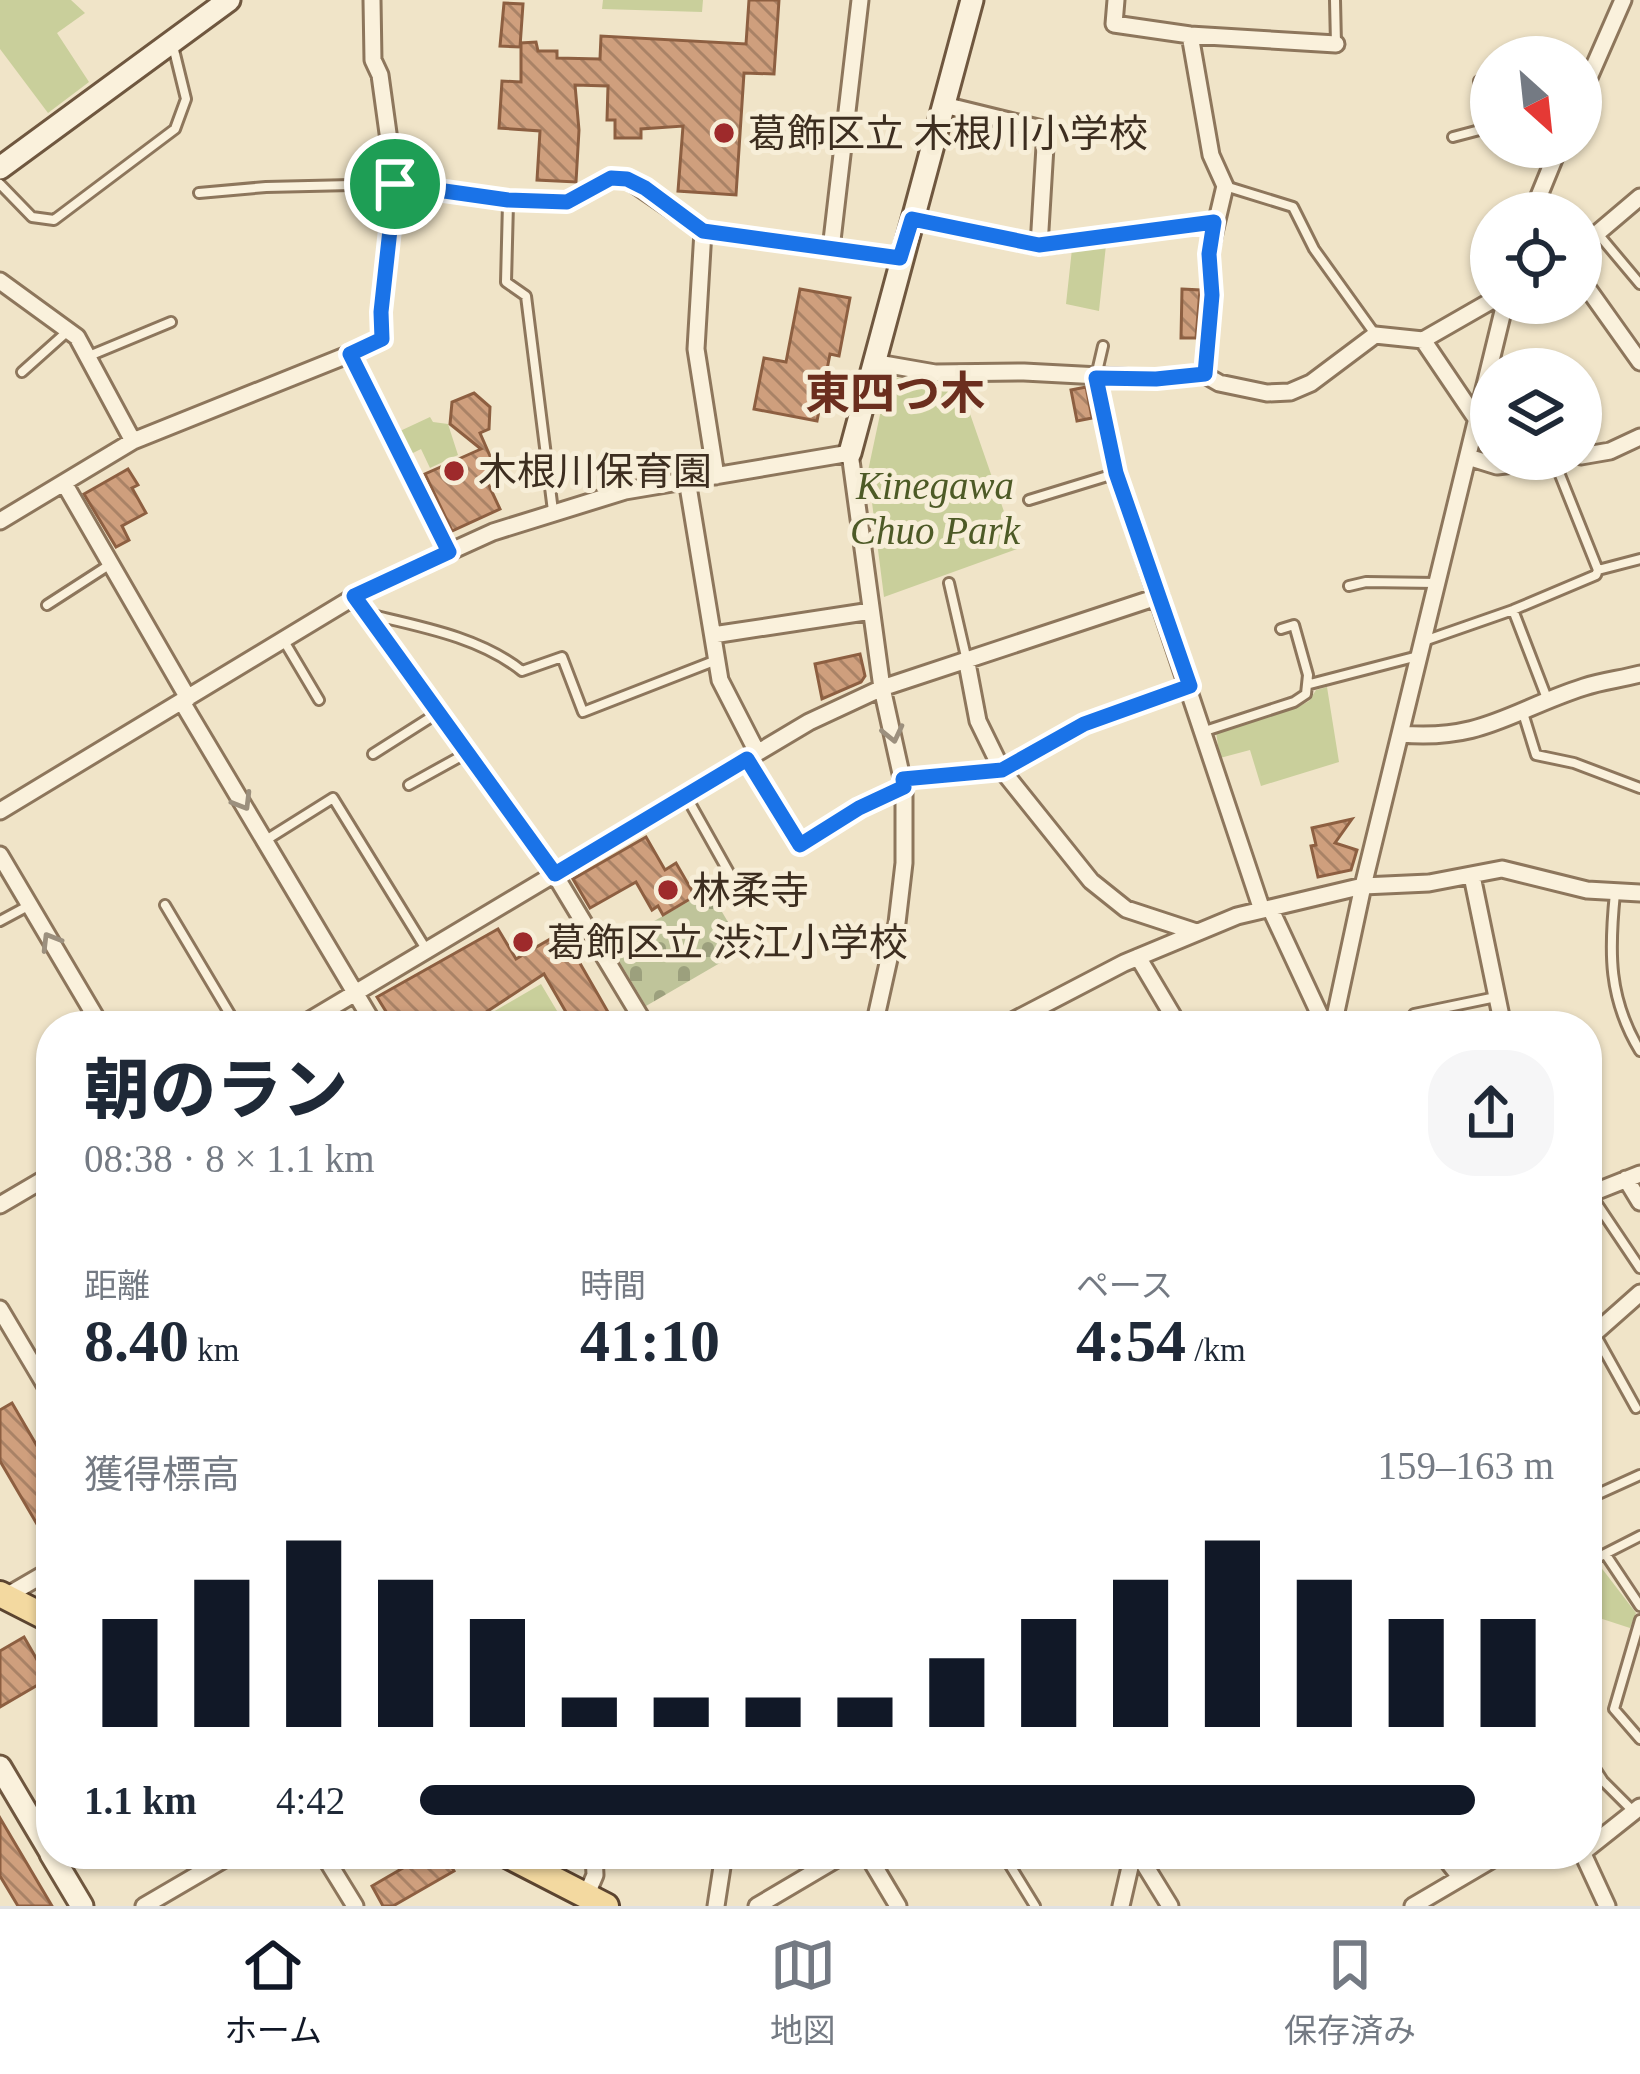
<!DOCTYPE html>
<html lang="ja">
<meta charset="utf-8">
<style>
:root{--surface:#fff;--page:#f6f6f7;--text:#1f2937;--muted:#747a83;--line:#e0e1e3;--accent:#111827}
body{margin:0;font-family:"Times New Roman","Noto Sans JP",serif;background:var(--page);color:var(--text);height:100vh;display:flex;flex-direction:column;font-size:45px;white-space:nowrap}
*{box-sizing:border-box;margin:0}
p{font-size:39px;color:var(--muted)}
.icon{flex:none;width:66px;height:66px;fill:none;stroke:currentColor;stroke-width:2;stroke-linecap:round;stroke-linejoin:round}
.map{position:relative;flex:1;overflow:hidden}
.details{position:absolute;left:36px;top:1011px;width:1566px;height:858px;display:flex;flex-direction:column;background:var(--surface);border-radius:48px;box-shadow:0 3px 9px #0004}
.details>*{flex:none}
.needle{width:78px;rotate:153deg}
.fabs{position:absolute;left:1470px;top:36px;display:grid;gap:24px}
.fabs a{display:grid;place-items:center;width:132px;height:132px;border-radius:50%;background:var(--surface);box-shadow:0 3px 9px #0004;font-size:60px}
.pin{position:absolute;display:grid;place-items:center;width:102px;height:102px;color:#fff;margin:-51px;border:6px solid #fff;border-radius:50%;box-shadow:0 3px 12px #0007}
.round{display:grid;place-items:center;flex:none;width:126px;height:126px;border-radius:48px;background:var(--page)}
.headline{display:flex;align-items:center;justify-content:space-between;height:204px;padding:0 48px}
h1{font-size:66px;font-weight:800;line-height:90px}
.metrics{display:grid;grid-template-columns:repeat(3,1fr);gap:18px;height:204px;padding:12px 48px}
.metrics div{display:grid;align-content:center}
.metrics b{font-size:60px;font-weight:800}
.metrics small{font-size:33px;font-weight:400}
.metrics p{font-size:33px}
.chart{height:336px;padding:24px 48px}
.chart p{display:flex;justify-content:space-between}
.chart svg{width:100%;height:216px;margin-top:12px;stroke:var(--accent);stroke-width:6}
ul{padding:0 48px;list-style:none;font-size:39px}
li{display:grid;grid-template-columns:192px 144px 1fr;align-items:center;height:90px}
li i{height:30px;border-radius:15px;background:var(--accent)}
.menu{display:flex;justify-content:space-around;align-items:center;height:168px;border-top:3px solid var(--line);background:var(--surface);font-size:33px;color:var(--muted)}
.menu a{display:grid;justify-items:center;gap:6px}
.menu .selected{color:var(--accent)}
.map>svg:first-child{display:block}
.cemetery{fill:url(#cemetery-stones)}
.park{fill:#c9cf9b}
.building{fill:url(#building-back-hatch);stroke:#8d5f41;stroke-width:3}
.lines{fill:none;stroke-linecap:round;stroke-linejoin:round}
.lane-casing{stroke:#8d765c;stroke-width:14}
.street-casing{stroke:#8d765c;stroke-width:21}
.secondary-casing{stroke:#6f573f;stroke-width:27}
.primary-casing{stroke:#5b4430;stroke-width:30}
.lane{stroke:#faf1dc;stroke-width:8}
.street{stroke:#faf1dc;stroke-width:15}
.secondary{stroke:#faf1dc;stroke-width:21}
.primary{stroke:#f3d9a0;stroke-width:24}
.oneway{stroke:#9c907e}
.route-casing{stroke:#fff;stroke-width:24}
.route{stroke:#1a73e8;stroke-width:15}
.poi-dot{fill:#9e2a2b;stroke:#f7eed8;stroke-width:4.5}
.labels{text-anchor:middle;stroke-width:10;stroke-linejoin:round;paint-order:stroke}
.poi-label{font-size:39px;fill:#3d2e20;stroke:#f7eed8;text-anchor:start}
.park-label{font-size:39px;font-style:italic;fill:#4d5a26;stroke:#f7eed8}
.quarter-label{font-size:45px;font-weight:bold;fill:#6b2e1e;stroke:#f7eed8}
</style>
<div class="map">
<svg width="1640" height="1906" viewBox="0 0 1640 1906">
<defs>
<pattern id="cemetery-stones" width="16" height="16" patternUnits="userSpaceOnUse" patternTransform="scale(3)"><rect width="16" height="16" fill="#bfc49a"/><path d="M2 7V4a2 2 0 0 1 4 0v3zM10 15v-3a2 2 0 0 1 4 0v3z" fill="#9ca07d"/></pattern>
<pattern id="building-back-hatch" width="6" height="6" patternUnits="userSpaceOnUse" patternTransform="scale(3)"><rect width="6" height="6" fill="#cf9f7d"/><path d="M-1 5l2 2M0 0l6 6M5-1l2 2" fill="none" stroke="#a98266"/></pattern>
</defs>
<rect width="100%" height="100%" fill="#f0e4c8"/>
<path class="cemetery" d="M 709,890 L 744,949 L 646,1006 L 610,946 Z"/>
<path class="park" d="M 0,0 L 71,0 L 85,13 L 57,33 L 89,82 L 48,113 L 0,49 Z
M 603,0 L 703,0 L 702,12 L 602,9 Z
M 1106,245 L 1099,311 L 1066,304 L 1072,249 Z
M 888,377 L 960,385 L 1017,549 L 884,597 L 868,471 Z
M 430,417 L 433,422 L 448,424 L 458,455 L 430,468 L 421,449 L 411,454 L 400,431 Z
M 1327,687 L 1339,762 L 1261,786 L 1250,750 L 1220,758 L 1216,732 L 1300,706 L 1309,701 L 1316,690 Z
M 541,984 L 566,1026 L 469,1026 Z
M 1600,1566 L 1636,1613 L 1630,1628 L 1587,1614 L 1587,1571 Z"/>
<path class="building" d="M 749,0 L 779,0 L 774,74 L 744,73 L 736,195 L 678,191 L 683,126 L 641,129 L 641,138 L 615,138 L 615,120 L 607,120 L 608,86 L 575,85 L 579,130 L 576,182 L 537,180 L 540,131 L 499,128 L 502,81 L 521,82 L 521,43 L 536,42 L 538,51 L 557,51 L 557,58 L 600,59 L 601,36 L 746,44 Z
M 504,3 L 523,4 L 520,47 L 500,46 Z
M 800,289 L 850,298 L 839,356 L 830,354 L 817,421 L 754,409 L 764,358 L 786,362 Z
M 1182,289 L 1200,290 L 1196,338 L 1181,338 Z
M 1086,387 L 1092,418 L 1077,421 L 1071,390 Z
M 474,393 L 490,407 L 489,429 L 480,433 L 497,472 L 485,477 L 500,509 L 452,531 L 425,474 L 481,449 L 450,424 L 452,402 Z
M 128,469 L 138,485 L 132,488 L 146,513 L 122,526 L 129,540 L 116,547 L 84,494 Z
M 860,654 L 865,676 L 861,682 L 822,699 L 815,664 Z
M 1352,819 L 1335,843 L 1357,850 L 1351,870 L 1318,877 L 1311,846 L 1316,845 L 1312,828 Z
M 646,837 L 665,870 L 676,863 L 695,896 L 663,915 L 658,906 L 652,910 L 636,882 L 590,908 L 573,879 Z
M 498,929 L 516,959 L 562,932 L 616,1026 L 574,1026 L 544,974 L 465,1026 L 395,1026 L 377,997 Z
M 12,1403 L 51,1470 L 51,1548 L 0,1461 L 0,1410 Z
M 24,1637 L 48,1679 L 0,1707 L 0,1651 Z
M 0,1818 L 52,1906 L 18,1906 L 0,1876 Z
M 427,1854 L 444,1854 L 454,1871 L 393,1906 L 383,1906 L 372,1886 Z"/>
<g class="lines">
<g class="lane-casing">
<path id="lane" d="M 1335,0 L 1336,44
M 1519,57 L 1540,57
M 1479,81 L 1486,128
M 1453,137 L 1491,127
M 0,184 L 32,217 L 54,220 L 175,129 L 186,99 L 173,46
M 1225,186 L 1293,207 L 1314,249 L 1375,334
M 199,193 L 266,187 L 395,184
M 508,203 L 506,282 L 526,296 L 553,511
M 1599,235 L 1640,284
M 89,356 L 171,322
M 22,372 L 69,330
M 1096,376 L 1103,346
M 1554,460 L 1598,570
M 1029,500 L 1114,474
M 949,583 L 967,661
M 1349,586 L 1366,582 L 1436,583
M 47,605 L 109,565
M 1513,610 L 1548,701
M 372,615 C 423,627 481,638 522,671 L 562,657 L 583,712 L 714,661
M 284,641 L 319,700
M 1424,641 L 1513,610 L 1596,575 L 1598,570 L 1640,559
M 1310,684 L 1418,656
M 1523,713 L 1536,755 L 1574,763 L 1640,788
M 1205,731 L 1294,702 L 1306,694 L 1308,675 L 1294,625 L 1281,629
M 373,754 L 436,714
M 748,760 L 800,845 L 904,787
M 1002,770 L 1084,724 L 1189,686
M 409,785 L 465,754
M 686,796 L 732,878
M 266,840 L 333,798 L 426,949
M 1615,893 C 1609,952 1608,998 1640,1051
M 165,905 L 237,1026
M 0,921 L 28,906
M 1417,1026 L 1414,1014 L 1496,997
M 1591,1195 L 1640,1268
M 1596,1336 L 1636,1408
M 1587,1499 L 1640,1475
M 1606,1555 L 1640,1606
M 1587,1563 L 1640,1536
M 1640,1620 L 1614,1709 L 1640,1739
M 1590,1761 L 1603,1781 L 1633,1811
M 1003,1854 L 1035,1906"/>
</g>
<g class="street-casing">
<path id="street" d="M 372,0 L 373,60 L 380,75 L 395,184 L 381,312 L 382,339 L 350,354 L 449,552 L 493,532 L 625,491 L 850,453 L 882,688 L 904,787 L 904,863 L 897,923 L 874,1026
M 1116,0 L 1114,24 L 1190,35 L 1336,44
M 1190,35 L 1211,155 L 1225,186 L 1209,254 L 1212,295 L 1205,375
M 1581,96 L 1623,0
M 944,105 L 1046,130 L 1039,246
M 395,184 L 508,200 L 567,202 L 611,178 L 627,179 L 703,231 L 900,258
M 1532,213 L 1559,147
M 912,219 L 1039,246 L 1214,222
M 703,231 L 696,349 L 716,476
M 1581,247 L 1640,197
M 831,249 L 860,0
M 1581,279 L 1640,362
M 0,281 L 77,337 L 133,441
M 872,362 L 935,373 L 1024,372 L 1156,379 L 1205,375 L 1219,383 L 1267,393 L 1290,392 L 1311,383 L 1375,335 L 1423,340
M 1096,378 L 1116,473 L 1262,910
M 1475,417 L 1423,340 L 1491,301
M 1581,456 L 1610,451 L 1640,437
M 1468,457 L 1497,466 L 1557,459
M 687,480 L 720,680 L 757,752
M 64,483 L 188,698
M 0,521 L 133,441 L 350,354
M 354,597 L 555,875 L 646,1026
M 713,635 L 871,611
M 967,663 L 978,721 L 1002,770 L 1091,881 L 1126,909 L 1196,932
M 182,702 L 375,1026
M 1401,734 C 1483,741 1512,710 1584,687 C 1602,681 1622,679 1640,674
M 903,779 L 1002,770
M 0,811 L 354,597 L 449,552
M 0,855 L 101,1026
M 1472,876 L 1503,1026
M 1270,908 L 1325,1026
M 1138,957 L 1179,1026
M 300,1026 L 809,722 L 882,688 L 1160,596
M 1003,1026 L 1124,963 L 1237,916 L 1363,886 L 1429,883 L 1502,869 L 1587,890 L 1640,893
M 1333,1026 L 1363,886 L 1505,303
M 1626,1179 L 1640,1202
M 1587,1195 L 1640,1174
M 0,1205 L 51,1175
M 0,1309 L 51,1395
M 1587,1340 L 1640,1293
M 3,1598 L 51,1570
M 1587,1849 L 1640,1807
M 323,1854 L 355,1906
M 867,1854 L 898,1906
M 1138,1854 L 1170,1906
M 1442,1854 L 1460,1877
M 1583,1854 L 1607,1906
M 586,1896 L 595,1875 L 594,1854
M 144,1906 L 233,1854
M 716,1906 L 724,1854
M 757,1906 L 845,1854
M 1121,1906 L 1133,1854
M 1413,1906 L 1493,1859 L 1513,1854"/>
</g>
<g class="secondary-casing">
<path id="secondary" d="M 0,168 L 229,0
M 850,453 L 972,0
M 0,1767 L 51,1853
M 51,1854 L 82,1906"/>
</g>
<g class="primary-casing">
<path id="primary" d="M 0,1594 L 51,1620
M 505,1854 L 606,1906"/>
</g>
<use href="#lane" class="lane"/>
<use href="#street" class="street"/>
<use href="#secondary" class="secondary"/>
<use href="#primary" class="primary"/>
</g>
<defs><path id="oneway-chevron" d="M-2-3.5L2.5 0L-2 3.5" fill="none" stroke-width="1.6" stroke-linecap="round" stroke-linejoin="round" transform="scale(3)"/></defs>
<g class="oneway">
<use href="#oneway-chevron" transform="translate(893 734) rotate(77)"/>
<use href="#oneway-chevron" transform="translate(243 802) rotate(59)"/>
<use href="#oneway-chevron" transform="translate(50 941) rotate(-121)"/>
</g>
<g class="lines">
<g class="route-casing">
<path id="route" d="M 611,178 L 627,179 L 645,188 L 703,231 L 900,258 L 912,219 L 1039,245 L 1214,222 L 1209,254 L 1212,295 L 1205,374 L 1156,379 L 1096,378 L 1116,473 L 1190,686 L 1084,724 L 1002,770 L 903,779 L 904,787 L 859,808 L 800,845 L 747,759 L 555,874 L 354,596 L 449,552 L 350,354 L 382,339 L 381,312 L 395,184 L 508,200 L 567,202 Z"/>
</g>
<use href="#route" class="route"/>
</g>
<g class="poi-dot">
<circle cx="724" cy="133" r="12"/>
<circle cx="454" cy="471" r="12"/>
<circle cx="668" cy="890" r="12"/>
<circle cx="523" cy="942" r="12"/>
</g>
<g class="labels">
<g class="poi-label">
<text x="748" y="147">葛飾区立 木根川小学校</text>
<text x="478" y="485">木根川保育園</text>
<text x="692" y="904">林柔寺</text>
<text x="547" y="956">葛飾区立 渋江小学校</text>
</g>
<g class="park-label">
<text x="935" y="499">Kinegawa<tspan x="935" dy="45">Chuo Park</tspan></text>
</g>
<g class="quarter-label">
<text x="895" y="409">東四つ木</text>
</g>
</g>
</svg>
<div class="fabs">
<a><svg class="needle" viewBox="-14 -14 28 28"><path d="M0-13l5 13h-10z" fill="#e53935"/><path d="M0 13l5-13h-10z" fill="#747a83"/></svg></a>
<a><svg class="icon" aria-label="locate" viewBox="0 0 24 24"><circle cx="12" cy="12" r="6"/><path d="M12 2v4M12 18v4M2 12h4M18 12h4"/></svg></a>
<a><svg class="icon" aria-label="layers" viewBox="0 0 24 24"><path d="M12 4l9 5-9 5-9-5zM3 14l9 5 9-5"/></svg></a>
</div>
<div class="pin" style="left:395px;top:184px;background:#1e9e55"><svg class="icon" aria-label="arrive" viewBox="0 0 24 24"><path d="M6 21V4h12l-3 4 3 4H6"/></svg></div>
<section class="details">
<div class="headline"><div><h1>朝のラン</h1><p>08:38 · 8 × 1.1 km</p></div><a class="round"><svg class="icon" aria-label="share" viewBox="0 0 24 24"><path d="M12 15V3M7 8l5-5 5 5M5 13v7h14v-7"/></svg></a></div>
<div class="metrics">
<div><p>距離</p><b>8.40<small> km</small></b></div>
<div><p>時間</p><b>41:10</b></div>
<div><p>ペース</p><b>4:54<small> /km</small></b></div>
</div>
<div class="chart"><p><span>獲得標高</span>159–163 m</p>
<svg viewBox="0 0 160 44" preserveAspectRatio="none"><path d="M5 44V22M15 44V14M25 44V6M35 44V14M45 44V22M55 44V38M65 44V38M75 44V38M85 44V38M95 44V30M105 44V22M115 44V14M125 44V6M135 44V14M145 44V22M155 44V22"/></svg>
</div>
<ul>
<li><b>1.1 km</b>4:42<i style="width:93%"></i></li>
</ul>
</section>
</div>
<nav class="menu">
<a class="selected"><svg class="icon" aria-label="home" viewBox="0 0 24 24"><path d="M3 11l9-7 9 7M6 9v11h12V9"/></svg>ホーム</a>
<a><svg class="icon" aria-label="map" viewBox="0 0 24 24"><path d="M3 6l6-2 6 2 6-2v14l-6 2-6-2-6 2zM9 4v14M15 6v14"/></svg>地図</a>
<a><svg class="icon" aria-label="saved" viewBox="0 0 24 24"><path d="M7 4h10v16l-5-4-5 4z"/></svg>保存済み</a>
</nav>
